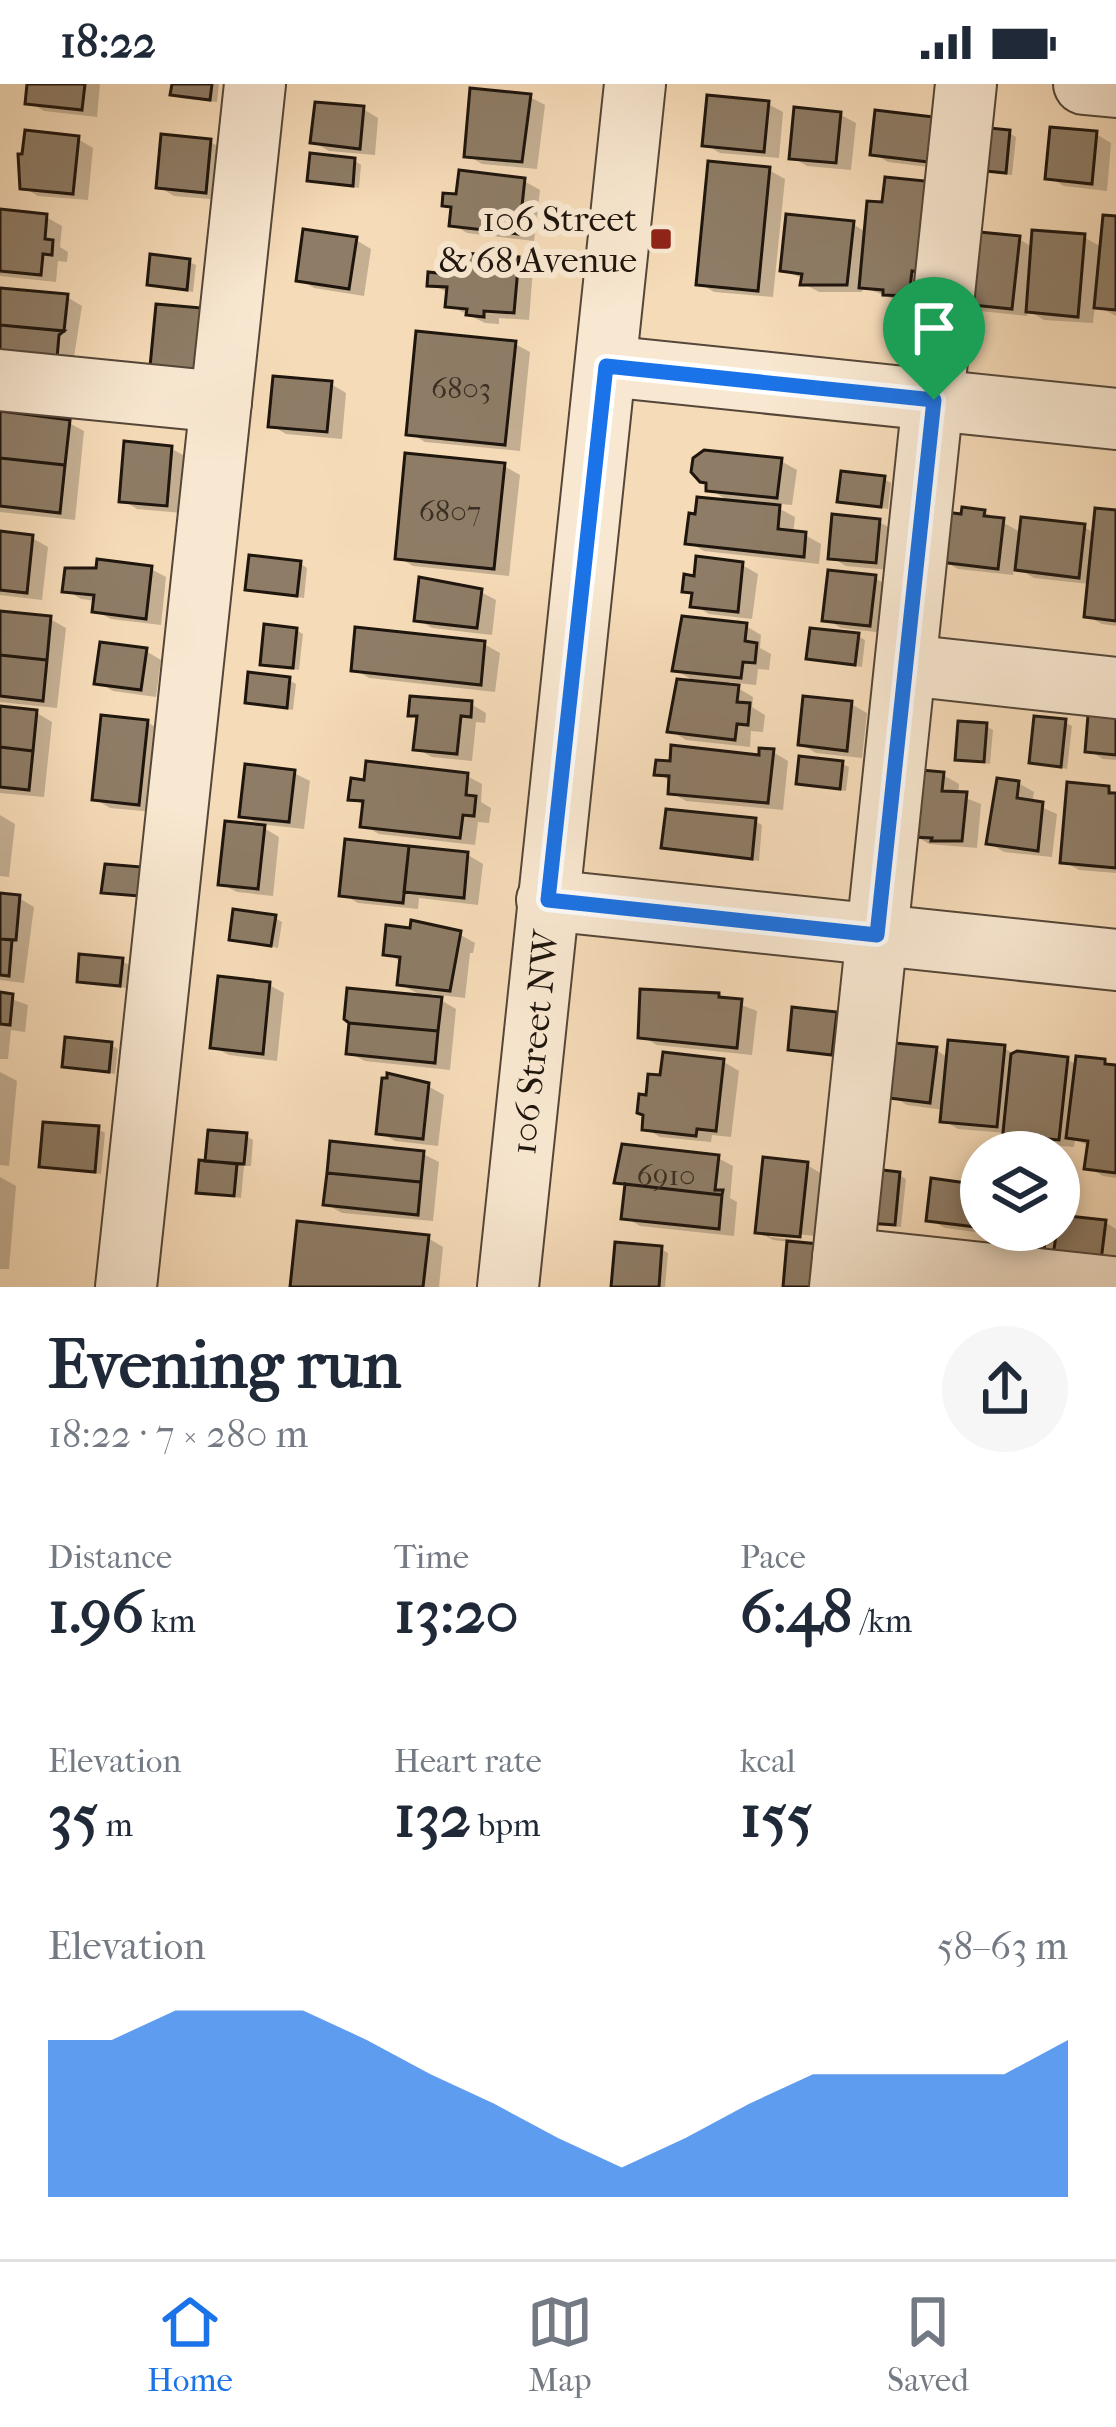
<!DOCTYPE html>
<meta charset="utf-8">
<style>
:root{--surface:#fff;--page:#f6f6f7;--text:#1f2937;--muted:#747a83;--line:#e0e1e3;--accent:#1a73e8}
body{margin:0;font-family:"IM FELL French Canon",serif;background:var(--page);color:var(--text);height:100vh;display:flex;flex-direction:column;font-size:45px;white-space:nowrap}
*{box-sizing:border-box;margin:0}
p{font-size:39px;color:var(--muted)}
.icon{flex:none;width:66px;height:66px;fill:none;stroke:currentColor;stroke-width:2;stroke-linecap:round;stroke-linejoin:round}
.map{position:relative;height:1203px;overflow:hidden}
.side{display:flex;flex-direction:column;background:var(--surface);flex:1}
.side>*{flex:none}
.controls{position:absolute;left:960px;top:1047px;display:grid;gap:24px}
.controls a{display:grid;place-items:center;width:120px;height:120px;border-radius:50%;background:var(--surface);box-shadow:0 6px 18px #0003;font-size:60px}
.pin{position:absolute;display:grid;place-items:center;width:102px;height:102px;color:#fff;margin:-123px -51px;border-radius:50% 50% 50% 0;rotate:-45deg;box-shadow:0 0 12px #0007}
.pin .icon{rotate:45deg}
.round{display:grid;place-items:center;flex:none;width:126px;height:126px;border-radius:63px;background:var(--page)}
.summary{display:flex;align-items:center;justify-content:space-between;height:204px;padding:0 48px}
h1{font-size:66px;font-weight:700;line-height:90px}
.metrics{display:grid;grid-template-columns:repeat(3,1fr);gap:18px;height:204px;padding:12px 48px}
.metrics div{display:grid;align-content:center}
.metrics b{font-size:60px;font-weight:700}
.metrics small{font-size:33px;font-weight:400}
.metrics p{font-size:33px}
.chart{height:336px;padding:24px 48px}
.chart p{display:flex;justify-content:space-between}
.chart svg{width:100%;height:216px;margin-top:12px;fill:var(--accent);opacity:.7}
.status{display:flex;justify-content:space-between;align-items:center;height:84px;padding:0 60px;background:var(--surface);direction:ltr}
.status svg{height:33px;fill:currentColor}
.tabs{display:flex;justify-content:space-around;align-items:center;height:168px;border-top:3px solid var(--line);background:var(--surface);font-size:33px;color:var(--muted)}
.tabs a{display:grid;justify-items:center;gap:6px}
.tabs .current{color:var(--accent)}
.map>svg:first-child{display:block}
.shadow{fill:#0003;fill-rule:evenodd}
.building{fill:#8e7c66;stroke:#1e150d;stroke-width:3}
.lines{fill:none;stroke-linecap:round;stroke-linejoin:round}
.minor-casing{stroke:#544638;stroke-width:64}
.minor{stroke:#f9e8d1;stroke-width:60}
.route-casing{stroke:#fff;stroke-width:24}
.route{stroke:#1a73e8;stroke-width:15}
.poi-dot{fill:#8f2418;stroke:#f9e8d1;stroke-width:4.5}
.labels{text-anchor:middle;stroke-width:12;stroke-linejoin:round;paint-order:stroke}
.number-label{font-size:30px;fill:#3a2f23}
.poi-label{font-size:36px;fill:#1e150d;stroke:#f9e8d1;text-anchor:end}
.street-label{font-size:36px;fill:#1e150d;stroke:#f9e8d1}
</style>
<div class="status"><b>18:22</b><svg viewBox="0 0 49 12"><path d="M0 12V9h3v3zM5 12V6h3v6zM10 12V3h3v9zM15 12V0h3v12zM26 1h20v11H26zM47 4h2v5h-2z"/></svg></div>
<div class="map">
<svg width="1116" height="1203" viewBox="0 0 1116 1203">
<rect width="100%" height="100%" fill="#f6dbb8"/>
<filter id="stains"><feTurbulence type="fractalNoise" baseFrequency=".00167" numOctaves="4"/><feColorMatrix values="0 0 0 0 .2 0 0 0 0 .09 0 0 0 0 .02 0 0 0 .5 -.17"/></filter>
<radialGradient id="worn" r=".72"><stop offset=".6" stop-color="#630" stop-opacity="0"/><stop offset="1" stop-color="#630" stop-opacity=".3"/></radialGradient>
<path class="shadow" d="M 30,0 L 100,0 L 97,33 L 44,27 L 29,18 Z
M 175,0 L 219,0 L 217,18 L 180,14 L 174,10 Z
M 530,13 L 545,21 L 537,85 L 482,80 L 467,71 Z
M 768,20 L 783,28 L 779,74 L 720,69 L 705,60 Z
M 363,25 L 378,34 L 375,71 L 329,67 L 313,58 Z
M 877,30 L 952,86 L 888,78 L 873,69 Z
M 841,31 L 856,39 L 851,86 L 807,82 L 792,73 Z
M 1009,49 L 1016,53 L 1012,91 L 985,88 Z
M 1096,50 L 1111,59 L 1107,107 L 1064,102 L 1048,93 Z
M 78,55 L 93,64 L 88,116 L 38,112 L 23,103 Z
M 210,58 L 226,66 L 221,116 L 174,112 L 159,103 Z
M 355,77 L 361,81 L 359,104 L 311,96 Z
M 769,86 L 785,95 L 773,213 L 714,208 L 699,199 Z
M 524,97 L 540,106 L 534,157 L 467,149 L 452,140 L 454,125 L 445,120 Z
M 934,101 L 924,219 L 901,218 L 863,203 L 862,208 L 819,208 L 804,200 L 804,195 L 783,186 L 853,140 L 867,149 Z
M 0,128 L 46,133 L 62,142 L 60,163 L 68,168 L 67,178 L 58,177 L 56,198 L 0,192 Z
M 1116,136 L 1116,232 L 1095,221 L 1093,239 L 1044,236 L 1028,226 L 1027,232 L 980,227 L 965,218 L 1019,155 L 1034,164 L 1084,153 L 1103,164 Z
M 356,156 L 371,165 L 364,212 L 314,204 L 299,195 Z
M 518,176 L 533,185 L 529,236 L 499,234 L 499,240 L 485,239 L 448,221 L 449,209 L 430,200 Z
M 189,178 L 196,181 L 193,208 L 150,200 Z
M 0,207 L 67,213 L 82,222 L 71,292 Z
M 515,260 L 530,268 L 520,367 L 425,358 L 410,349 Z
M 331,300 L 346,309 L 342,355 L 286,350 L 271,341 Z
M 0,330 L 69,339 L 84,347 L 75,436 L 0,428 Z
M 172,365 L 187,373 L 182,429 L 137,425 L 122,416 Z
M 781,377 L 797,386 L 792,421 L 769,419 L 795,433 L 793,450 L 805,451 L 821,460 L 819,480 L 704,467 L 688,458 L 734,420 L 709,405 Z
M 504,382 L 520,391 L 509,492 L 413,482 L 398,473 Z
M 884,395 L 891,399 L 888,425 L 840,416 Z
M 984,428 L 1022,449 L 1084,443 L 1096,450 L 1116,429 L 1116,542 L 1102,540 L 1087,532 L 1090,500 L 1034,494 L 1014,482 L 1013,491 L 958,485 L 942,476 Z
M 879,438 L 894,446 L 890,486 L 846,482 L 831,473 Z
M 0,450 L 32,454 L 48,463 L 42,516 L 0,511 Z
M 301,480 L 307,484 L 304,514 L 248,505 Z
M 742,481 L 758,490 L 752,535 L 709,530 L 694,521 L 695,511 L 685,506 Z
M 151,485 L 166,493 L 161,541 L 111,535 L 96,527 L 97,517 L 81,515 L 66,506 Z
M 875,494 L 890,503 L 885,549 L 841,544 L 826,535 Z
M 481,508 L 496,516 L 492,551 L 432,544 L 417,535 Z
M 0,530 L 50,535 L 66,544 L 57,624 L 0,618 Z
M 746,542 L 761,551 L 760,564 L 771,570 L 769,586 L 758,585 L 756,601 L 728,598 L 753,613 L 752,623 L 765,631 L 763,648 L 751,647 L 750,663 L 686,656 L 671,647 L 700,600 L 675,586 Z
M 296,546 L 303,550 L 299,586 L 263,579 Z
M 858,552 L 865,556 L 862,583 L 809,574 Z
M 484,560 L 500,569 L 495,608 L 369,594 L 354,585 Z
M 146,567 L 161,576 L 156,613 L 113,607 L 98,598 Z
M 289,596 L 296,600 L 293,626 L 248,618 Z
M 471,620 L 486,629 L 485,639 L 476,638 L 472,677 L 432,673 L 417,665 L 419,635 L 411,630 Z
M 851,620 L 867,629 L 862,674 L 816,669 L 801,660 Z
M 0,625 L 37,629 L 52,638 L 44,713 L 0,709 Z
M 1116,625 L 1116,676 L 1103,675 L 1088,666 Z
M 147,638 L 162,647 L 154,728 L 110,724 L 95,715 Z
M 1065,638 L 1072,642 L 1067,685 L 1032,677 Z
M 986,642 L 993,646 L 990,680 L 958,674 Z
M 773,668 L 788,677 L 783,726 L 686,717 L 671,708 L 672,698 L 657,689 L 761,674 Z
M 842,680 L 849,683 L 846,707 L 800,699 Z
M 294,689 L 310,697 L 304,745 L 258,740 L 243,731 Z
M 943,691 L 959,700 L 958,711 L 981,720 L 977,764 L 929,760 L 914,751 Z
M 467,692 L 482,700 L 481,718 L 491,724 L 489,739 L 478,738 L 475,761 L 379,750 L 363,741 L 365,722 L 351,714 Z
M 1018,699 L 1034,708 L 1032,719 L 1057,730 L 1052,773 L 1004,768 L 989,759 Z
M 1108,705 L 1116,709 L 1116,789 L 1079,786 L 1063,777 Z
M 0,731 L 15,740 L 9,793 L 0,792 Z
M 755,737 L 762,741 L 759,777 L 664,763 Z
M 264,744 L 279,753 L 273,812 L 237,808 L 221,800 Z
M 468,771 L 483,780 L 478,821 L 419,814 L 418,825 L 358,819 L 342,810 Z
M 0,812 L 19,814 L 34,823 L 24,899 L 0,896 Z
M 275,834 L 282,838 L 278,864 L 232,854 Z
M 459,850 L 475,859 L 473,869 L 470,869 L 465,914 L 431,910 L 456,925 L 450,986 L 365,977 L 349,969 L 426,914 L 400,900 L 403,879 L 386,869 Z
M 122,877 L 129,881 L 126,904 L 80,897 Z
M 269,901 L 284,909 L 277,977 L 229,971 L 213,963 Z
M 0,911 L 28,921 L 25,948 L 11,946 L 8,975 L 0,975 Z
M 718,912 L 757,927 L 752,971 L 657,961 L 641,952 Z
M 836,931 L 843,935 L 839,973 L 791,964 Z
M 111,961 L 118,965 L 115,990 L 65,981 Z
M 1004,964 L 1016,971 L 1067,975 L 1077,981 L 1116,983 L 1116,1094 L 1103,1092 L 1088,1083 L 1090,1062 L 1075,1056 L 1074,1063 L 1051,1061 L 1050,1068 L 1004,1068 L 1006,1049 L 958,1045 L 943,1036 L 944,1026 L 907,1021 L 892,1012 L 936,966 L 949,974 Z
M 724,978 L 739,987 L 731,1053 L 712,1051 L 711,1058 L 660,1053 L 645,1044 Z
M 0,988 L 17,997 L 9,1082 L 0,1081 Z
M 428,1002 L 444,1011 L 438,1062 L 395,1057 L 379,1048 Z
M 98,1045 L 105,1049 L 101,1090 L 42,1081 Z
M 246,1052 L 253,1056 L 251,1082 L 244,1082 L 241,1114 L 199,1107 L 202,1080 Z
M 423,1070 L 439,1078 L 433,1137 L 342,1129 L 326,1120 Z
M 718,1074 L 733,1082 L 730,1114 L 737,1118 L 734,1152 L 640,1142 L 624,1133 L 628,1103 L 617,1098 Z
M 807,1081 L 822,1090 L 814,1162 L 786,1203 L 790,1158 L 773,1156 L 758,1147 ZM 770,1147 L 815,1152 L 814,1158 L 770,1153 Z
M 899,1091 L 906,1095 L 901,1143 L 878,1141 L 872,1137 Z
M 0,1093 L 16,1102 L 9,1185 L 0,1185 Z
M 934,1098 L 981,1104 L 981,1146 L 991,1146 L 991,1150 L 945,1144 L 929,1135 Z
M 1105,1138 L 1116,1145 L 1116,1185 L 1070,1186 L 1000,1146 L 1059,1146 Z
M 428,1154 L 443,1163 L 439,1203 L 293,1203 Z
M 661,1165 L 668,1169 L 665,1203 L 614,1203 Z"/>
<path class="building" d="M 27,0 L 85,0 L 82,26 L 25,20 Z
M 172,0 L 212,0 L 210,16 L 170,11 Z
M 470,4 L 531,10 L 522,78 L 464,73 Z
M 707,11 L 769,17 L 764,68 L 702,62 Z
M 315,18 L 364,22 L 360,65 L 310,59 Z
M 794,23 L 841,28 L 836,79 L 789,75 Z
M 875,26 L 942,34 L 937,79 L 870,71 Z
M 979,43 L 1010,46 L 1006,89 L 975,86 Z
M 1050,43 L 1097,47 L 1092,100 L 1045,95 Z
M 25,46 L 79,52 L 73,110 L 20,105 L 18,70 L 22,70 Z
M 161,50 L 211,55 L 206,109 L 156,104 Z
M 310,69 L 355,74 L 353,102 L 307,97 Z
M 708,77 L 770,83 L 758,207 L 696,201 Z
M 459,86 L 525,94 L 519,150 L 449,142 L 451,123 L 442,122 L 443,109 L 456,110 Z
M 885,93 L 935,98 L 926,189 L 912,187 L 909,212 L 883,211 L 883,206 L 859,204 L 867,117 L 882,118 Z
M 0,125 L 47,130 L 45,155 L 53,156 L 52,171 L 43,170 L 41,191 L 0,187 Z
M 786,130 L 854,137 L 847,201 L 800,201 L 802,190 L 780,187 Z
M 1103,131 L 1116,132 L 1116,226 L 1094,224 Z
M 303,145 L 357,153 L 349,205 L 296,197 Z
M 1032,146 L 1085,150 L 1078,233 L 1026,228 Z
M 969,147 L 1020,152 L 1012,225 L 962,220 Z
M 448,168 L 519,173 L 514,229 L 484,227 L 484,233 L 466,231 L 467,225 L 445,223 L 447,203 L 427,202 L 428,188 L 446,190 Z
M 150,170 L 190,175 L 187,206 L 147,201 Z
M 0,204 L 68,210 L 64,247 L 0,241 Z
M 156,220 L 202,224 L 195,297 L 149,293 Z
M 0,241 L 64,247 L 59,251 L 56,286 L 0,280 Z
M 416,247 L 516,257 L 505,361 L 406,351 Z
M 273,292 L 332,297 L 327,348 L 268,343 Z
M 0,327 L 70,336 L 65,381 L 0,374 Z
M 124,357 L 172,362 L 167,422 L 119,418 Z
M 704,366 L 782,374 L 777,414 L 706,407 L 706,399 L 700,398 L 691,388 L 693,374 Z
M 405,369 L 505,379 L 494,485 L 395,475 Z
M 0,374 L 65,381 L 60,429 L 0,422 Z
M 841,387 L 885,392 L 881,423 L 837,418 Z
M 697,413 L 780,421 L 778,445 L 806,448 L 804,473 L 685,460 L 689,429 L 695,430 Z
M 962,423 L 985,426 L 984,432 L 1004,434 L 998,485 L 939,478 L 945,428 L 961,430 Z
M 1095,424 L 1116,426 L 1116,537 L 1084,533 Z
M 832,430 L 880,435 L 876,479 L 828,475 Z
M 1021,433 L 1085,440 L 1079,494 L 1015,486 Z
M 0,447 L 33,451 L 27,509 L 0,506 Z
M 249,471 L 301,477 L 297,512 L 245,506 Z
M 696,472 L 743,478 L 738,528 L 690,523 L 692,509 L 682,508 L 684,490 L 694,492 Z
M 97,475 L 152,482 L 146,535 L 92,528 L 94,511 L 62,508 L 65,484 L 96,484 Z
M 828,486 L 876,491 L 870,542 L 822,537 Z
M 419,493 L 482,505 L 477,544 L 414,537 Z
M 0,527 L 51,532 L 47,576 L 0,571 Z
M 682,532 L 747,539 L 745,557 L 757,559 L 755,579 L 743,578 L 741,594 L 672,587 Z
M 264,540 L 297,544 L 293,584 L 260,581 Z
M 355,543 L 485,557 L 481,601 L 351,587 Z
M 810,544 L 859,549 L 855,581 L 806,575 Z
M 100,558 L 147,564 L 141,606 L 94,600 Z
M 0,571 L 47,576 L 43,617 L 0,612 Z
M 248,588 L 290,593 L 287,624 L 245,619 Z
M 677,595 L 739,601 L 737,618 L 750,619 L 748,641 L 737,640 L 735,656 L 667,648 Z
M 410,612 L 472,617 L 471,633 L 461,632 L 457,670 L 413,666 L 417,632 L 408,632 Z
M 803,612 L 852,617 L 847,667 L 798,661 Z
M 1089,619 L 1116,622 L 1116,671 L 1085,668 Z
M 0,622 L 37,626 L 33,667 L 0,663 Z
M 101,631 L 148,636 L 139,721 L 92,716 Z
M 1034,632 L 1066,635 L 1061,683 L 1029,679 Z
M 958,637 L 987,639 L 984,678 L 955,676 Z
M 671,661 L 759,671 L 759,664 L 774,665 L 768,719 L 668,710 L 669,692 L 654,691 L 656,676 L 670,677 Z
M 0,663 L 33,667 L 29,706 L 0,703 Z
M 799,672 L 843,677 L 840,705 L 796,700 Z
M 366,677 L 468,689 L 466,711 L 476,712 L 474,732 L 463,731 L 460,754 L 360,743 L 363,717 L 348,716 L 351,694 L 364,696 Z
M 245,680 L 295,686 L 289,738 L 239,733 Z
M 921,686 L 944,688 L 942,707 L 967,708 L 962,757 L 931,757 L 932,754 L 911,753 Z
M 997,694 L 1019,697 L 1017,714 L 1043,718 L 1038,767 L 986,760 Z
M 1067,698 L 1109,702 L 1109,709 L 1116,709 L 1116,784 L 1060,779 Z
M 666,725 L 756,734 L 752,775 L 661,764 Z
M 225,737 L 265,741 L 258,805 L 218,801 Z
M 345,755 L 409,762 L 403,819 L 339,812 Z
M 409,762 L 468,768 L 464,814 L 404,808 Z
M 105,780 L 142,783 L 139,812 L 101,809 Z
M 0,809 L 20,811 L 16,856 L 0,855 Z
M 233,825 L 276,831 L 271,862 L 229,856 Z
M 411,836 L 461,847 L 450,907 L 397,901 L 400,873 L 383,871 L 386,841 L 410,844 Z
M 0,855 L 12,856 L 9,892 L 0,891 Z
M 79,870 L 123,874 L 120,902 L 77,898 Z
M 218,892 L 270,898 L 263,970 L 210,964 Z
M 347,904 L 442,913 L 438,947 L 349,939 L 344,935 Z
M 640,905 L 719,909 L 719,913 L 742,915 L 737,964 L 638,954 Z
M 0,908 L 13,910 L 10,941 L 0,940 Z
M 792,923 L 837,928 L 832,971 L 788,966 Z
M 349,939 L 438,947 L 435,979 L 346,970 Z
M 65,953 L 112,958 L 109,988 L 62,983 Z
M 948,956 L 1005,961 L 997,1043 L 940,1038 Z
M 895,959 L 937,963 L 930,1019 L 889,1014 Z
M 1017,967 L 1068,973 L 1059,1056 L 1036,1054 L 1035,1068 L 1001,1068 L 1011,970 Z
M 663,968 L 724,975 L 716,1047 L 697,1045 L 696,1052 L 642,1046 L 643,1031 L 637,1029 L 639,1010 L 646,1011 L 648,990 L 660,991 Z
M 1076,972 L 1105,975 L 1105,980 L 1116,981 L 1116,1089 L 1084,1085 L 1088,1057 L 1066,1054 Z
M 387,989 L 429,999 L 423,1055 L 376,1050 L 382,994 L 387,994 Z
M 43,1038 L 99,1042 L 95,1088 L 39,1083 Z
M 208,1046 L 247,1049 L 244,1080 L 205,1077 Z
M 330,1057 L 424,1067 L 421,1098 L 327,1089 Z
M 622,1060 L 719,1071 L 715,1106 L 723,1106 L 722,1111 L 614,1099 Z
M 763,1073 L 808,1078 L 800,1153 L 755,1149 Z
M 199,1076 L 237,1080 L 234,1112 L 196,1109 Z
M 874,1085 L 900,1088 L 895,1141 L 868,1139 Z
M 327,1089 L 421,1098 L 418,1131 L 323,1121 Z
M 931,1094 L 981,1101 L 976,1143 L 926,1137 Z
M 625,1100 L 722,1111 L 719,1145 L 621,1135 Z
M 1059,1131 L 1106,1136 L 1100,1185 L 1052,1179 Z
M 297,1137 L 429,1151 L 423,1203 L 290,1203 Z
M 997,1146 L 1046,1146 L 1043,1179 L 994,1173 Z
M 787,1157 L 831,1161 L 828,1203 L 783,1203 Z
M 615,1158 L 662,1162 L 659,1203 L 611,1203 Z"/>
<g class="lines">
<g class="minor-casing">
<g id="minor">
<path d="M 1084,0 L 1116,3"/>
<path d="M 606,282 L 1116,335"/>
<path d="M 0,296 L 221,318"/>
<path d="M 906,581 L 1116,604"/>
<path d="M 547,816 L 1116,876"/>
<path d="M 843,1174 L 1112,1203"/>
<path d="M 126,1203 L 255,0"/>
<path id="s1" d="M 508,1203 L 635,0"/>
<path d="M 840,1203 L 966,0"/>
</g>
</g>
<use href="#minor" class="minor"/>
</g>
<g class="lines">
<g class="route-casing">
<path id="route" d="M 606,282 L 934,316 L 877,851 L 548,816 Z"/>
</g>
<use href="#route" class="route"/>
</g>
<rect class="poi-dot" x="649" y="143" width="24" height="24" rx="6"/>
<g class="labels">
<g class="number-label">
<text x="461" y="314">6803</text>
<text x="450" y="437">6807</text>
<text x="666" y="1101">6910</text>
</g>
<g class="poi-label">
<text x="637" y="147">106 Street<tspan x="637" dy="41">&amp; 68 Avenue</tspan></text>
</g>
<g class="street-label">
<text dy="13" stroke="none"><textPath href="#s1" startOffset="246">106 Street NW</textPath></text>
</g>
</g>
<rect width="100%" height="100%" filter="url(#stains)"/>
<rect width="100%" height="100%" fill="url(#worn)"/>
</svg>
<div class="controls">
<a><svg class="icon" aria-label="layers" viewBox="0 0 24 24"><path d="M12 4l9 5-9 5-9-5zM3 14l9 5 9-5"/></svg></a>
</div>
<div class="pin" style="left:934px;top:316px;background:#1e9e55"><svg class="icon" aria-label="arrive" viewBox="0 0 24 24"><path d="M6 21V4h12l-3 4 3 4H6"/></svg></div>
</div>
<section class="side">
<div class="summary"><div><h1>Evening run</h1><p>18:22 · 7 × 280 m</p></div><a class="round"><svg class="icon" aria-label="share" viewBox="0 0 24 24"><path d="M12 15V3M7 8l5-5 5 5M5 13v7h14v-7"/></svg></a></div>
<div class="metrics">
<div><p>Distance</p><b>1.96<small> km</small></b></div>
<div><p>Time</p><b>13:20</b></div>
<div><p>Pace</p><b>6:48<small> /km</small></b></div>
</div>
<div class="metrics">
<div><p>Elevation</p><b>35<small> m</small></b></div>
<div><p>Heart rate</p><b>132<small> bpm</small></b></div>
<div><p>kcal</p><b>155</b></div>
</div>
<div class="chart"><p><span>Elevation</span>58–63 m</p>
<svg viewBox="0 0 160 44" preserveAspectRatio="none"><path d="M0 44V12L10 12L20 6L30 6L40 6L50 12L60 19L70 25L80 32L90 38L100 32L110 25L120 19L130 19L140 19L150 19L160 12V44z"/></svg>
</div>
</section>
<nav class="tabs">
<a class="current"><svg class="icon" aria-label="home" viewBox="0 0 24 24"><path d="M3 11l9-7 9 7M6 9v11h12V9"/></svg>Home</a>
<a><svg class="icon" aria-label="map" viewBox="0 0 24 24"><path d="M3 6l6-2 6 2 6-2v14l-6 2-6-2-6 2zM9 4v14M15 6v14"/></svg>Map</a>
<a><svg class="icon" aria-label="saved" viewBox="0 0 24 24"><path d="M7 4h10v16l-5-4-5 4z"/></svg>Saved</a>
</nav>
